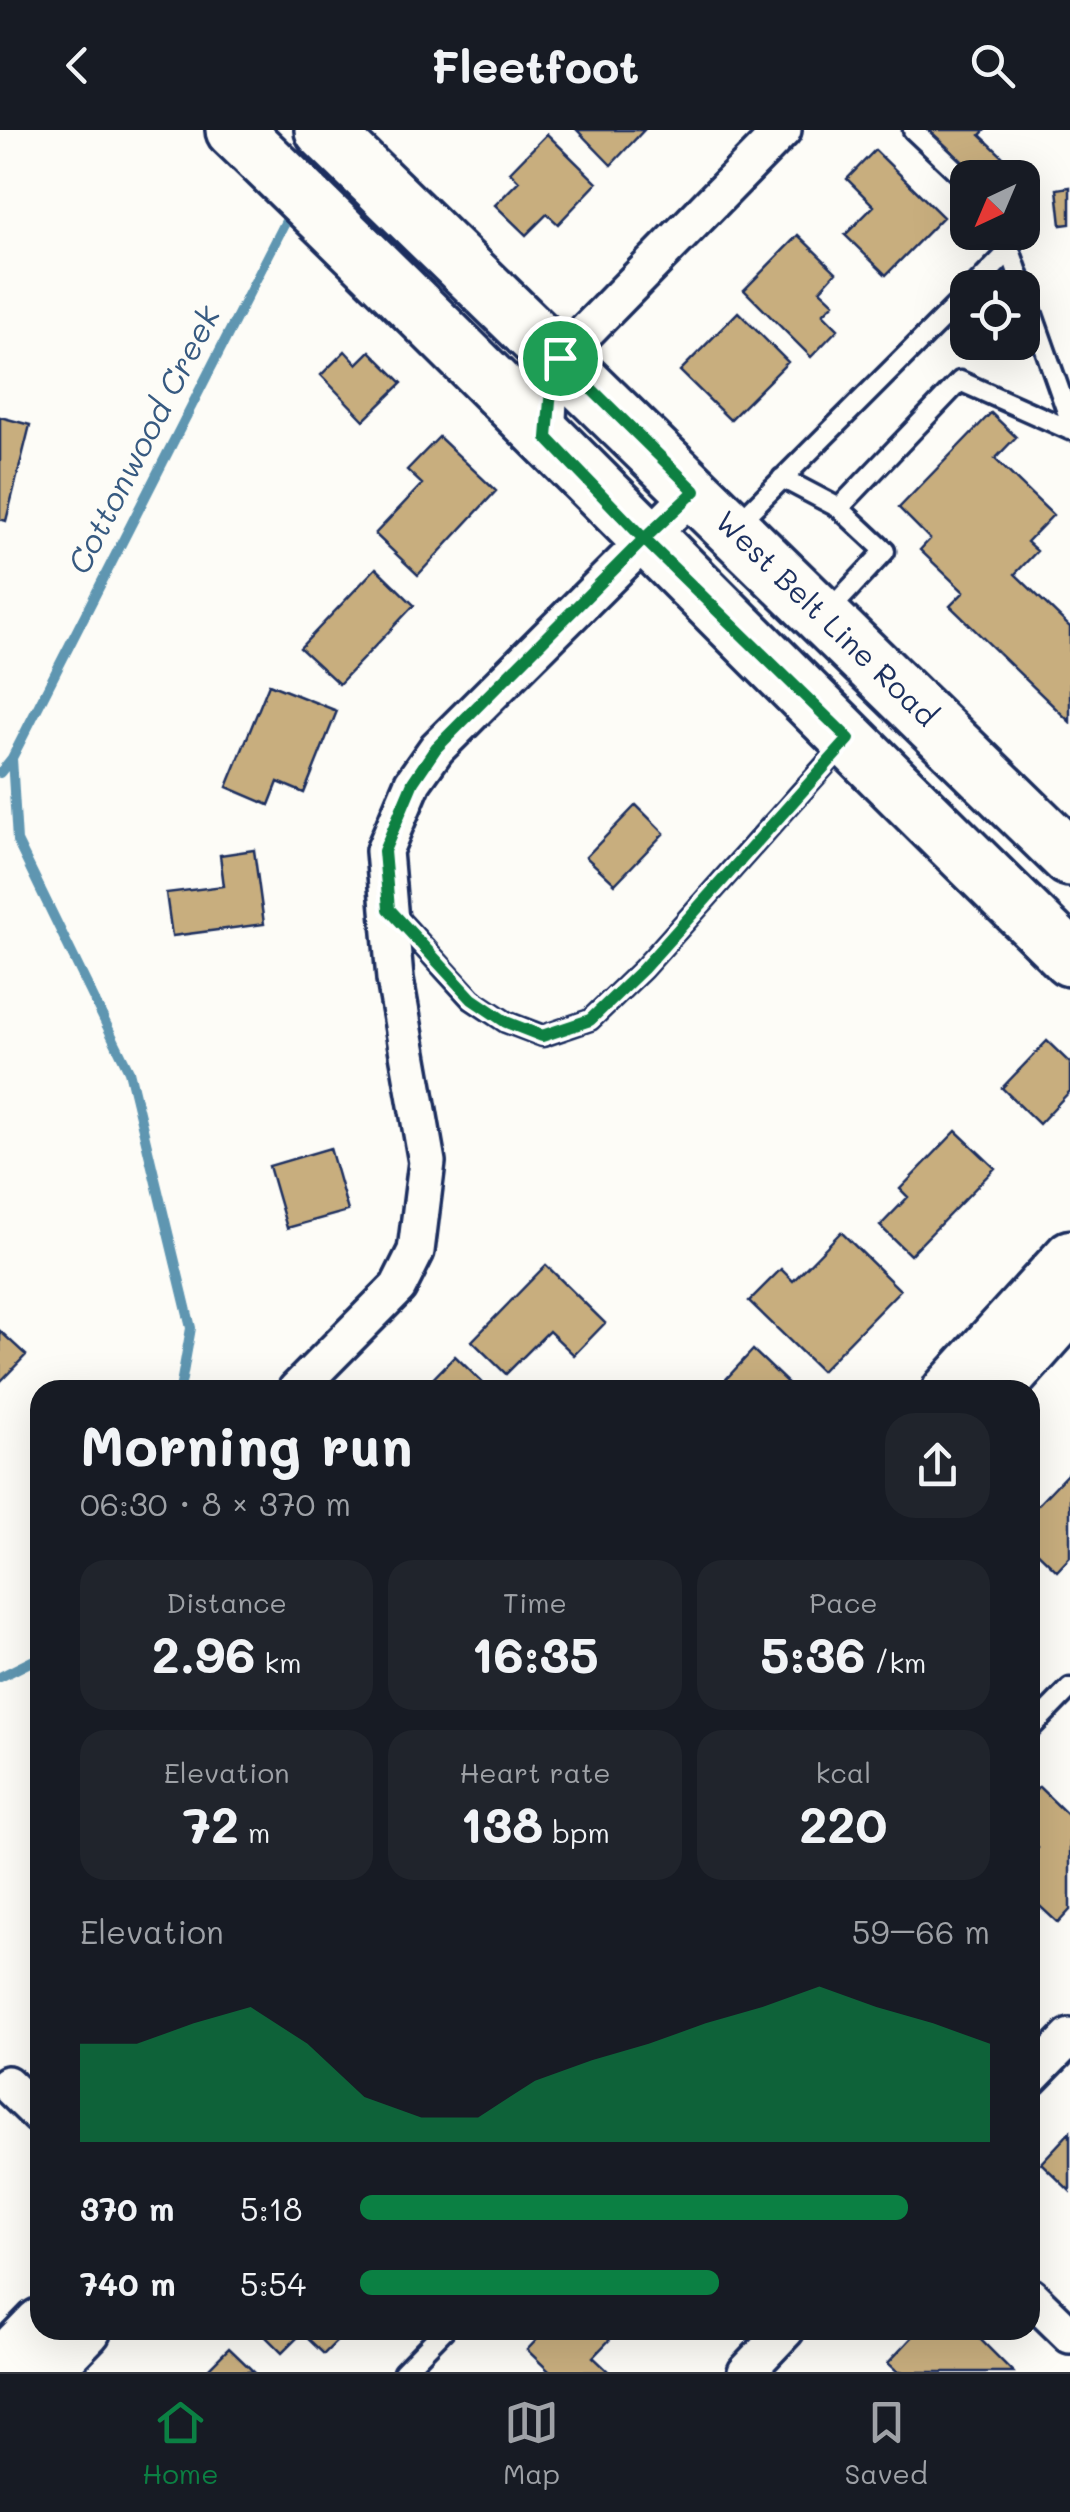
<!DOCTYPE html>
<meta charset="utf-8">
<style>
:root{--surface:#171b24;--page:#20242c;--text:#f1f3f6;--muted:#9ea1a6;--line:#363941;--accent:#0b8043}
body{margin:0;font-family:Mali,sans-serif;background:var(--page);color:var(--text);height:100vh;display:flex;flex-direction:column;font-size:38px;white-space:nowrap}
*{box-sizing:border-box;margin:0}
p{font-size:32px;color:var(--muted)}
.icon{flex:none;width:55px;height:55px;fill:none;stroke:currentColor;stroke-width:2;stroke-linecap:round;stroke-linejoin:round}
.map{position:relative;flex:1;overflow:hidden}
.side{position:absolute;left:30px;top:1250px;width:1010px;height:960px;display:flex;flex-direction:column;background:var(--surface);border-radius:30px;box-shadow:0 10px 40px #0002}
.side>*{flex:none}
.needle{width:65px;rotate:224deg}
.fabs{position:absolute;left:950px;top:30px;display:grid;gap:20px}
.fabs a{display:grid;place-items:center;width:90px;height:90px;border-radius:20px;background:var(--surface);box-shadow:0 10px 40px #0002;font-size:50px}
.pin{position:absolute;display:grid;place-items:center;width:85px;height:85px;color:#fff;margin:-42px;border:5px solid #fff;border-radius:50%;box-shadow:0 2px 10px #0007}
.round{display:grid;place-items:center;flex:none;width:105px;height:105px;border-radius:30px;background:var(--page)}
.head{display:flex;align-items:center;justify-content:space-between;height:170px;padding:0 50px}
h1{font-size:55px;font-weight:800;line-height:75px}
.metrics{display:grid;grid-template-columns:repeat(3,1fr);gap:15px;height:170px;padding:10px 50px}
.metrics div{display:grid;align-content:center;border-radius:25px;background:var(--page);text-align:center}
.metrics b{font-size:50px;font-weight:800}
.metrics small{font-size:28px;font-weight:400}
.metrics p{font-size:28px}
.chart{height:280px;padding:20px 50px}
.chart p{display:flex;justify-content:space-between}
.chart svg{width:100%;height:180px;margin-top:10px;fill:var(--accent);opacity:.7}
ul{padding:0 50px;list-style:none;font-size:32px}
li{display:grid;grid-template-columns:160px 120px 1fr;align-items:center;height:75px}
li i{height:25px;border-radius:12px;background:var(--accent)}
header{display:flex;justify-content:space-between;align-items:center;height:130px;padding:0 50px;background:var(--surface);font-size:45px;font-weight:800}
.tab-bar{display:flex;justify-content:space-around;align-items:center;height:140px;border-top:2px solid var(--line);background:var(--surface);font-size:28px;color:var(--muted)}
.tab-bar a{display:grid;justify-items:center;gap:5px}
.tab-bar .active{color:var(--accent)}
.map>svg:first-child{display:block}
.lines{fill:none;stroke-linecap:round;stroke-linejoin:round}
.stream{stroke:#5f96b1;stroke-width:10}
.building{fill:#c8ae7e;stroke:#1b2f5e;stroke-width:2.5}
.lane-casing{stroke:#1b2f5e;stroke-width:25}
.street-casing{stroke:#1b2f5e;stroke-width:42}
.secondary-casing{stroke:#1b2f5e;stroke-width:55}
.primary-casing{stroke:#1b2f5e;stroke-width:62}
.lane{stroke:#fdfcf7;stroke-width:18}
.street{stroke:#fdfcf7;stroke-width:35}
.secondary{stroke:#fdfcf7;stroke-width:48}
.primary{stroke:#fdfcf7;stroke-width:55}
.route-casing{stroke:#fff;stroke-width:20}
.route{stroke:#0b8043;stroke-width:12}
.labels{text-anchor:middle;stroke-width:9;stroke-linejoin:round;paint-order:stroke}
.street-label{font-size:30px;fill:#1b2f5e;stroke:#fdfcf7}
.water-label{font-size:32px;font-style:italic;fill:#375a81;stroke:#fdfcf7}
</style>
<header><svg class="icon" aria-label="back" viewBox="0 0 24 24"><path d="M15 5l-7 7 7 7"/></svg>Fleetfoot<svg class="icon" aria-label="search" viewBox="0 0 24 24"><circle cx="10" cy="10" r="6"/><path d="M15 15l6 6"/></svg></header>
<div class="map">
<svg width="1070" height="2242" viewBox="0 0 1070 2242">
<rect width="100%" height="100%" fill="#fdfcf7"/>
<filter id="ink" filterUnits="userSpaceOnUse"><feTurbulence type="fractalNoise" baseFrequency=".01" numOctaves="2"/><feDisplacementMap in="SourceGraphic" scale="20" xChannelSelector="R" yChannelSelector="G"/><feConvolveMatrix kernelMatrix="1 2 1 2 8 2 1 2 1" color-interpolation-filters="sRGB"/></filter>
<g filter="url(#ink)">
<g class="lines">
<path class="stream" d="M 12,628 L 17,711 L 129,941 L 191,1198 L 180,1260
M 0,643 L 12,628 L 291,81
M 0,1547 L 40,1527"/>
</g>
<path class="building" d="M 577,0 L 644,0 L 611,35 Z
M 925,0 L 985,0 L 980,5 L 1003,27 L 983,48 L 974,48 Z
M 547,4 L 597,53 L 558,94 L 547,84 L 526,105 L 495,75 L 519,51 L 510,42 Z
M 875,20 L 943,87 L 886,145 L 845,105 L 874,76 L 847,49 Z
M 1070,57 L 1070,94 L 1061,95 L 1057,59 Z
M 798,105 L 836,142 L 820,160 L 834,173 L 823,184 L 838,199 L 811,227 L 744,160 Z
M 738,182 L 788,232 L 730,290 L 680,241 Z
M 345,221 L 357,234 L 370,221 L 402,253 L 364,290 L 321,245 Z
M 991,283 L 1016,307 L 995,329 L 1053,385 L 1027,412 L 1037,421 L 1015,444 L 1070,497 L 1070,592 L 950,476 L 964,462 L 920,420 L 930,409 L 899,378 Z
M 0,287 L 30,295 L 6,391 L 0,389 Z
M 439,307 L 496,361 L 418,445 L 375,404 L 422,354 L 407,340 Z
M 376,438 L 414,475 L 339,554 L 300,518 Z
M 269,554 L 337,581 L 304,663 L 278,652 L 269,675 L 227,657 Z
M 636,675 L 664,703 L 615,754 L 586,727 Z
M 254,720 L 264,794 L 172,806 L 166,763 L 224,756 L 220,725 Z
M 1047,911 L 1070,933 L 1070,961 L 1039,994 L 1002,958 Z
M 956,1001 L 995,1038 L 910,1125 L 880,1096 L 908,1067 L 900,1059 Z
M 330,1018 L 348,1081 L 287,1098 L 269,1036 Z
M 841,1102 L 900,1160 L 821,1241 L 749,1171 L 781,1139 L 793,1151 Z
M 546,1135 L 605,1193 L 574,1225 L 549,1201 L 506,1244 L 472,1211 Z
M 0,1201 L 26,1225 L 0,1252 Z
M 753,1220 L 795,1260 L 716,1260 Z
M 455,1226 L 490,1260 L 422,1260 Z
M 1070,1341 L 1070,1427 L 1057,1441 L 1030,1415 L 1030,1383 Z
M 1039,1657 L 1070,1687 L 1070,1780 L 1058,1793 L 1030,1767 L 1030,1726 L 1038,1718 L 1030,1710 L 1030,1667 Z
M 1070,2002 L 1070,2061 L 1041,2033 Z
M 259,2200 L 348,2200 L 324,2224 L 302,2203 L 282,2223 Z
M 546,2200 L 619,2200 L 593,2227 L 609,2242 L 550,2242 L 527,2220 Z
M 919,2200 L 971,2200 L 1013,2242 L 898,2242 L 888,2233 Z
M 229,2218 L 254,2242 L 205,2242 Z"/>
<g class="lines">
<g class="lane-casing">
<path id="lane" d="M 913,0 L 968,52
M 1010,120 L 1070,290
M 973,158 L 1010,120 L 1007,102
M 782,348 L 839,378
M 737,394 L 968,163
M 827,483 L 885,421 L 839,378 L 960,251 L 1070,300
M 393,783 L 471,869 L 506,892 L 543,906 L 590,890 L 643,839 L 845,613
M 1030,1599 L 1070,1558
M 403,2242 L 444,2200"/>
</g>
<g class="street-casing">
<path id="street" d="M 547,308 L 549,270 L 560,228 L 783,0
M 296,1260 L 398,1157 L 416,1121 L 427,1032 L 395,849 L 384,721 L 413,652 L 437,618 L 695,361
M 1030,1948 L 1070,1907
M 7,1954 L 40,1986
M 1030,2166 L 1070,2205
M 746,2242 L 786,2200"/>
</g>
<g class="secondary-casing">
<path id="secondary" d="M 947,1260 L 1070,1125
M 999,1260 L 1070,1180
M 0,2234 L 40,2193
M 45,2242 L 86,2200"/>
</g>
<g class="primary-casing">
<path id="primary" d="M 234,0 C 517,272 789,554 1070,828
M 323,0 L 1070,728"/>
</g>
<use href="#lane" class="lane"/>
<use href="#street" class="street"/>
<use href="#secondary" class="secondary"/>
<use href="#primary" class="primary"/>
</g>
</g>
<g class="lines" filter="url(#ink)">
<g class="route-casing">
<path id="route" d="M 560,228 L 550,270 L 547,308 L 644,409 L 436,618 L 413,652 L 384,721 L 389,779 L 472,869 L 506,892 L 542,906 L 590,890 L 643,839 L 849,609 L 644,409 L 695,361 L 560,228"/>
</g>
<use href="#route" class="route"/>
</g>
<g class="labels">
<g class="street-label">
<text transform="translate(826 489) rotate(44)" y="10">West Belt Line Road</text>
</g>
<g class="water-label">
<text transform="translate(144 310) rotate(-63)" y="11">Cottonwood Creek</text>
</g>
</g>
</svg>
<div class="fabs">
<a><svg class="needle" viewBox="-14 -14 28 28"><path d="M0-13l5 13h-10z" fill="#e53935"/><path d="M0 13l5-13h-10z" fill="#9ea1a6"/></svg></a>
<a><svg class="icon" aria-label="locate" viewBox="0 0 24 24"><circle cx="12" cy="12" r="6"/><path d="M12 2v4M12 18v4M2 12h4M18 12h4"/></svg></a>
</div>
<div class="pin" style="left:560px;top:228px;background:#1e9e55"><svg class="icon" aria-label="arrive" viewBox="0 0 24 24"><path d="M6 21V4h12l-3 4 3 4H6"/></svg></div>
<section class="side">
<div class="head"><div><h1>Morning run</h1><p>06:30 · 8 × 370 m</p></div><a class="round"><svg class="icon" aria-label="share" viewBox="0 0 24 24"><path d="M12 15V3M7 8l5-5 5 5M5 13v7h14v-7"/></svg></a></div>
<div class="metrics">
<div><p>Distance</p><b>2.96<small> km</small></b></div>
<div><p>Time</p><b>16:35</b></div>
<div><p>Pace</p><b>5:36<small> /km</small></b></div>
</div>
<div class="metrics">
<div><p>Elevation</p><b>72<small> m</small></b></div>
<div><p>Heart rate</p><b>138<small> bpm</small></b></div>
<div><p>kcal</p><b>220</b></div>
</div>
<div class="chart"><p><span>Elevation</span>59–66 m</p>
<svg viewBox="0 0 160 44" preserveAspectRatio="none"><path d="M0 44V20L10 20L20 15L30 11L40 20L50 33L60 38L70 38L80 29L90 24L100 20L110 15L120 11L130 6L140 11L150 15L160 20V44z"/></svg>
</div>
<ul>
<li><b>370 m</b>5:18<i style="width:87%"></i></li>
<li><b>740 m</b>5:54<i style="width:57%"></i></li>
</ul>
</section>
</div>
<nav class="tab-bar">
<a class="active"><svg class="icon" aria-label="home" viewBox="0 0 24 24"><path d="M3 11l9-7 9 7M6 9v11h12V9"/></svg>Home</a>
<a><svg class="icon" aria-label="map" viewBox="0 0 24 24"><path d="M3 6l6-2 6 2 6-2v14l-6 2-6-2-6 2zM9 4v14M15 6v14"/></svg>Map</a>
<a><svg class="icon" aria-label="saved" viewBox="0 0 24 24"><path d="M7 4h10v16l-5-4-5 4z"/></svg>Saved</a>
</nav>
